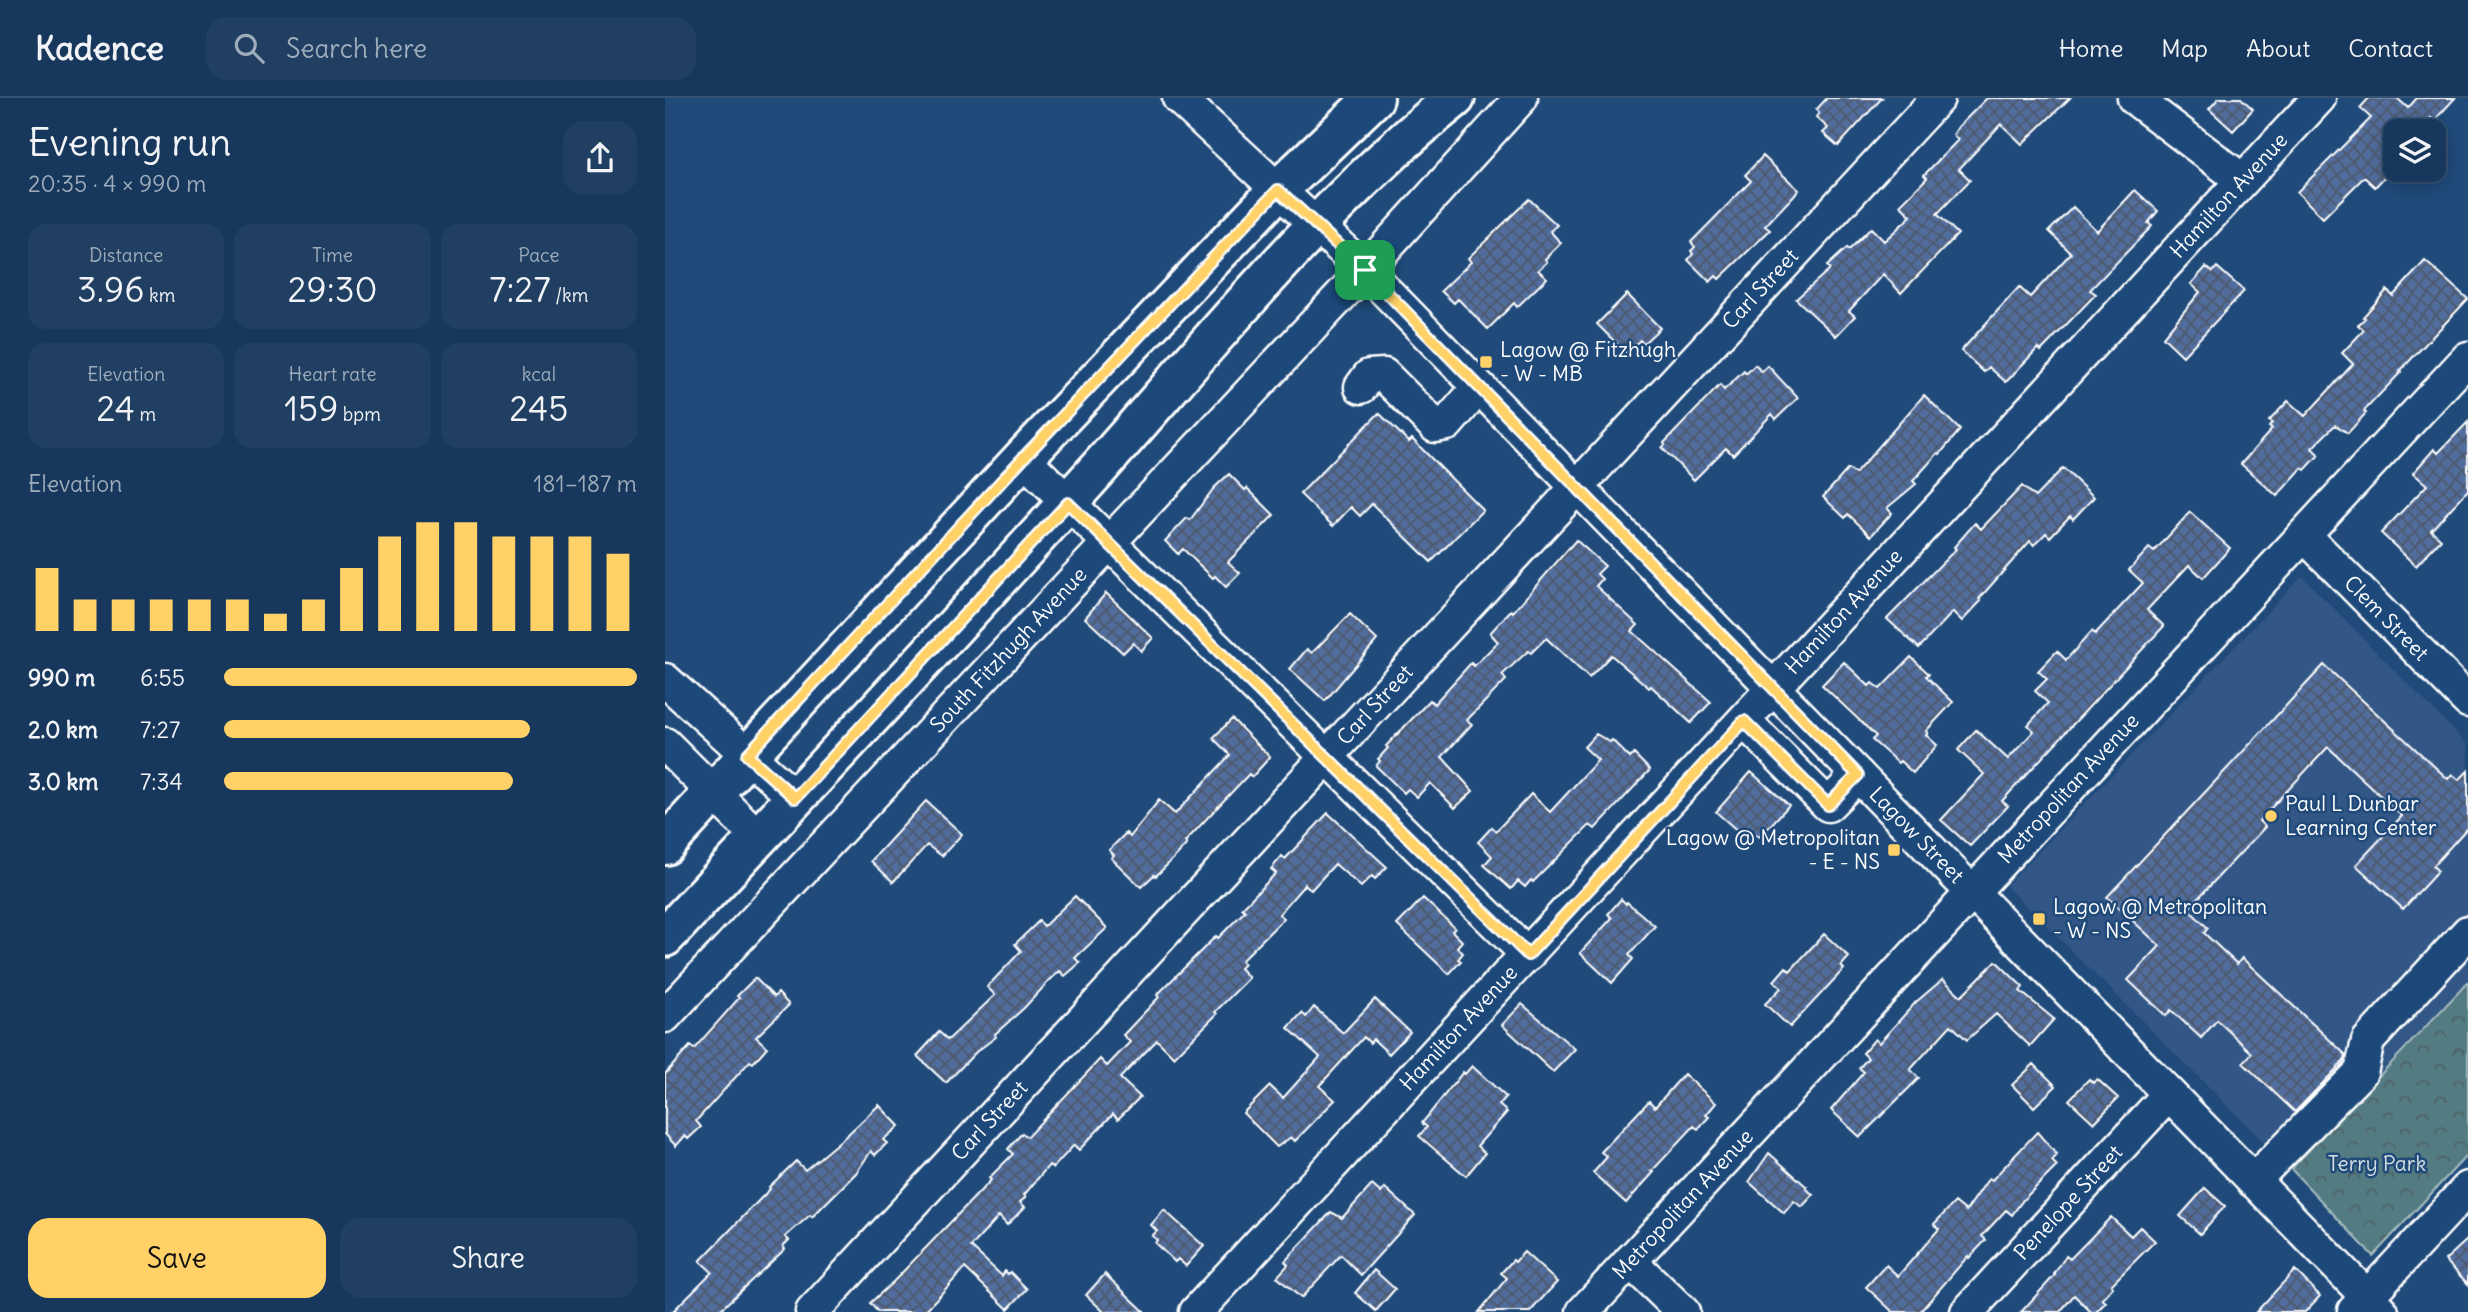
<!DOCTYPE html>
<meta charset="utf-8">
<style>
:root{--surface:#17385c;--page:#203f62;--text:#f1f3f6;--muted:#9eacbb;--line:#365272;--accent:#ffd166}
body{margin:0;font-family:Delius,sans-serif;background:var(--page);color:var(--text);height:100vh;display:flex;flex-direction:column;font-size:26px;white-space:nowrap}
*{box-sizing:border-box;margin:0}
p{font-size:23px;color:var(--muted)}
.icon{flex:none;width:38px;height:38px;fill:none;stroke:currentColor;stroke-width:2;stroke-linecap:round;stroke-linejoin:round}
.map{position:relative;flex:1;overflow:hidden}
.panel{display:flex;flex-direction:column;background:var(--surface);width:665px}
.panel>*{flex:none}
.fabs{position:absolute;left:1718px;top:21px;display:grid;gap:14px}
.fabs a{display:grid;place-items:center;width:63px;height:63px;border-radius:14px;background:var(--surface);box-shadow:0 4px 18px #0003,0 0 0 2px var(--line);font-size:35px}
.pin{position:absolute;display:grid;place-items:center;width:60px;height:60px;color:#fff;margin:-30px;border-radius:14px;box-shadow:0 4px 10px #0006}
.round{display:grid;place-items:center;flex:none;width:74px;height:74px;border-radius:21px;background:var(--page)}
.summary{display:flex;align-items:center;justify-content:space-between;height:119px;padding:0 28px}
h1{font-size:38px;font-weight:600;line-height:52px}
.figures{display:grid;grid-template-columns:repeat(3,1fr);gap:10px;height:119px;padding:7px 28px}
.figures div{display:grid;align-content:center;border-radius:18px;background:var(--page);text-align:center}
.figures b{font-size:35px;font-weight:600}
.figures small{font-size:19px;font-weight:400}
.figures p{font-size:19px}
.chart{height:196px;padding:14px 28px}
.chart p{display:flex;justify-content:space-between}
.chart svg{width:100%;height:126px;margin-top:7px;stroke:var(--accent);stroke-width:6}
.cta{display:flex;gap:14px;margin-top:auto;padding:14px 28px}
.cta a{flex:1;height:80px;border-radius:21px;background:var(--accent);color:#111;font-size:28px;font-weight:600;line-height:80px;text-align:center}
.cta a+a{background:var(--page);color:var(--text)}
ul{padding:0 28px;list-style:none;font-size:23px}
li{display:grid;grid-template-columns:112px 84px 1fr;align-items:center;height:52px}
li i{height:18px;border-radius:9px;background:var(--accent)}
header{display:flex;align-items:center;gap:42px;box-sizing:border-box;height:98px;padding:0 35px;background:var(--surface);border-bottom:2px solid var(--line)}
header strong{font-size:33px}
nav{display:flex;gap:38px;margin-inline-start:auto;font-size:24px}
.search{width:490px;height:63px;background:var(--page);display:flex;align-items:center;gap:18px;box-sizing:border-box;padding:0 24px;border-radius:21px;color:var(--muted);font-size:26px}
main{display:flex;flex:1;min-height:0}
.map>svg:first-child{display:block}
.built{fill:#325786}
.park{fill:url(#park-crowns);stroke:#a8bdc0;stroke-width:2}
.building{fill:url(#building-cross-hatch);stroke:#fff;stroke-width:2}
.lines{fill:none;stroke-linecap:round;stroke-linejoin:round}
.minor-casing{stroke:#fff;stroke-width:37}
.major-casing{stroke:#fff;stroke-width:44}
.minor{stroke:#1f4a7a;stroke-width:32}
.major{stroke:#1f4a7a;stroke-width:38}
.route-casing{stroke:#fff;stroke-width:14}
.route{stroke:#ffd166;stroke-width:9}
.poi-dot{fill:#ffd166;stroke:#1f4a7a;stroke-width:2.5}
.labels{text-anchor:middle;stroke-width:5;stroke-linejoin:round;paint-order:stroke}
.street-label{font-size:21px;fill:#fff;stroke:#1f4a7a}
.poi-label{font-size:21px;fill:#fff;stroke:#1f4a7a;text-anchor:start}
.park-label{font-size:21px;fill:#d4dee0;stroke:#1f4a7a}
</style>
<header>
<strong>Kadence</strong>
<div class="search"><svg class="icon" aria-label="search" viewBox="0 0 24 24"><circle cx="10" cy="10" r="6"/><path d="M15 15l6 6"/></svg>Search here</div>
<nav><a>Home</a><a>Map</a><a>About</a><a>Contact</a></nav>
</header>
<main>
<section class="panel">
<div class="summary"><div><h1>Evening run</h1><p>20:35 · 4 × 990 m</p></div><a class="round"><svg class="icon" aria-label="share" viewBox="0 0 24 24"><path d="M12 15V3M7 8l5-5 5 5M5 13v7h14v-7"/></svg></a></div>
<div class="figures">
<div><p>Distance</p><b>3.96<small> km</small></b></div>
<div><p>Time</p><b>29:30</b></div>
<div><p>Pace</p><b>7:27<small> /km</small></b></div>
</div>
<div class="figures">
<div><p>Elevation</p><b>24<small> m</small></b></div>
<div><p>Heart rate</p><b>159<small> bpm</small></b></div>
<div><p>kcal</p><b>245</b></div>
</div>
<div class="chart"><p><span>Elevation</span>181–187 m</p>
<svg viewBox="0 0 160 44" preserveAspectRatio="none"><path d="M5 44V22M15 44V33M25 44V33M35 44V33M45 44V33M55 44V33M65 44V38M75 44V33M85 44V22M95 44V11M105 44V6M115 44V6M125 44V11M135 44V11M145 44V11M155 44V17"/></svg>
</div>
<ul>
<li><b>990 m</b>6:55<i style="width:100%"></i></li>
<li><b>2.0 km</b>7:27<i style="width:74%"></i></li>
<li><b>3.0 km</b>7:34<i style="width:70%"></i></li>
</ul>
<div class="cta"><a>Save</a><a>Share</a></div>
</section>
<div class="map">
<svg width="1803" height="1214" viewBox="0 0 1803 1214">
<defs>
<pattern id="park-crowns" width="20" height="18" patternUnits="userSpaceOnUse" patternTransform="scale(1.75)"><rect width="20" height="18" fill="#527b82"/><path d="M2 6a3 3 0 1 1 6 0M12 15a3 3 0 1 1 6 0" fill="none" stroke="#4f6164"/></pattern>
<pattern id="building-cross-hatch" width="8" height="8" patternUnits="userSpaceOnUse" patternTransform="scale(1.75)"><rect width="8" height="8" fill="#516d9d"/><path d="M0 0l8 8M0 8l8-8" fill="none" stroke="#4e596c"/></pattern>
</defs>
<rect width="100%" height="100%" fill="#1f4a7a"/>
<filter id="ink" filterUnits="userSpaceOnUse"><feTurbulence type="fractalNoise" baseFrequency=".0143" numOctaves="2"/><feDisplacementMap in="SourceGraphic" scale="14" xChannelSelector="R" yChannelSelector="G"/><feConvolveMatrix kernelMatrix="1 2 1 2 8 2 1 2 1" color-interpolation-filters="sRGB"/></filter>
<g filter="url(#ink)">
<path class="built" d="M 1637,478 L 1803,647 L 1803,884 L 1626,1071 L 1341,788 Z"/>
<path class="park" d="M 1803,884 L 1803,1056 L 1708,1158 L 1626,1071 Z"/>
<path class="building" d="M 1162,0 L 1217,0 L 1173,48 L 1158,35 L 1163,30 L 1151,19 L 1154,15 L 1151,12 Z
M 1322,0 L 1405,0 L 1357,46 L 1336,26 L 1294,71 L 1305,82 L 1272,116 L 1293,136 L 1236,195 L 1218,176 L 1184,213 L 1190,218 L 1171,238 L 1131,201 L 1165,171 L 1162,168 L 1182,150 L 1184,152 L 1206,130 L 1219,143 L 1246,118 L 1235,107 L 1262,80 L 1259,77 L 1293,42 L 1288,37 L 1293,29 Z
M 1554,0 L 1576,0 L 1588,11 L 1568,33 L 1544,11 Z
M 1704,0 L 1732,0 L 1743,10 L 1752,0 L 1790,0 L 1769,23 L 1766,20 L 1754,33 L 1731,33 L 1731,67 L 1710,89 L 1699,79 L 1658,120 L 1632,94 L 1706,20 L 1695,10 Z
M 1098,58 L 1134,92 L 1100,128 L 1105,132 L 1054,181 L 1051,178 L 1045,184 L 1023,162 L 1028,156 L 1026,153 L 1030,149 L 1026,144 L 1086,83 L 1080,77 Z
M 1470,92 L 1493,113 L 1483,125 L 1487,128 L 1425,192 L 1431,196 L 1376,253 L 1373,250 L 1341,284 L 1324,269 L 1319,274 L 1296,253 L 1354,189 L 1365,199 L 1406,155 L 1384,133 L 1408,109 L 1432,133 Z
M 864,101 L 892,127 L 885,133 L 896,145 L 880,161 L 882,164 L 873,172 L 882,180 L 852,209 L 849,205 L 823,231 L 793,201 L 789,205 L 776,193 L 806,164 L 803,160 Z
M 1760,163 L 1803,201 L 1735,273 L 1736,274 L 1699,313 L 1701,315 L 1683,335 L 1670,327 L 1647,350 L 1654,357 L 1640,372 L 1637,370 L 1612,398 L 1576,366 L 1607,331 L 1604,329 L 1607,325 L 1604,323 L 1623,303 L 1640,318 L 1688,266 L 1677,255 L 1699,232 L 1693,227 L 1700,220 L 1698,219 L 1722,192 L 1728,198 Z
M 1541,169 L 1548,174 L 1552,169 L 1579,193 L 1518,258 L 1498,239 L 1535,194 L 1526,186 Z
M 962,196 L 995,230 L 979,245 L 975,242 L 961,255 L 932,226 Z
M 1090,267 L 1097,274 L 1103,268 L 1133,300 L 1111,321 L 1107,316 L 1068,357 L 1061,350 L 1029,382 L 997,350 L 1000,347 L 999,345 L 1055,287 L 1059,292 L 1079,273 L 1081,276 Z
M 1259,297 L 1295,332 L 1275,356 L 1273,355 L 1248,383 L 1251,386 L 1222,410 L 1227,415 L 1206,438 L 1183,416 L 1180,420 L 1158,399 L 1183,371 L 1190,376 Z
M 714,315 L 744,344 L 747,341 L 818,412 L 766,464 L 707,406 L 695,418 L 686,409 L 668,428 L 635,396 Z
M 1803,324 L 1803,392 L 1766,432 L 1776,441 L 1751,468 L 1716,435 L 1762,387 L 1748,375 L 1769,351 L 1773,355 Z
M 1398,370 L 1429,399 L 1408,421 L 1405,418 L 1385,439 L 1381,435 L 1369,447 L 1365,443 L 1314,501 L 1316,503 L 1297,523 L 1288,514 L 1254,550 L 1222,521 L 1291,451 L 1289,449 L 1310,425 L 1316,431 L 1357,388 L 1370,399 Z
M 564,376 L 580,392 L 582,390 L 609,417 L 563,464 L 575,475 L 561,489 L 550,478 L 548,480 L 518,451 L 513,456 L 500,443 L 522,420 L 525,422 L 549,390 Z
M 1525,414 L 1565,450 L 1538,480 L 1524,467 L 1482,512 L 1499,528 L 1337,703 L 1343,708 L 1305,748 L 1276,722 L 1319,676 L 1293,652 L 1311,632 L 1343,661 L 1369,633 L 1363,627 L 1383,605 L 1370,593 L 1382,581 L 1373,573 L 1392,553 L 1401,562 L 1427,533 L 1430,536 L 1478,485 L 1464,472 L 1484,450 L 1489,454 Z
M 911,442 L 940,468 L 932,476 L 937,481 L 931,488 L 973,527 L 967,533 L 1046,604 L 1026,625 L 986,588 L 984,590 L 946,557 L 924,580 L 881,540 L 866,555 L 863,553 L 837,577 L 841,582 L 802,622 L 807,626 L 777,659 L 808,693 L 790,710 L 765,685 L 752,699 L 743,691 L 739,695 L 711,668 L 715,663 L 713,661 L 723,650 L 721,648 L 765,602 L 769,606 L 806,565 L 809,568 L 833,544 L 825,535 L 846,512 L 848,514 Z
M 441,495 L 488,540 L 476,553 L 468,545 L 458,555 L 420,520 Z
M 685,516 L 712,542 L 660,603 L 625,571 L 642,551 L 647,555 Z
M 1246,559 L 1264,576 L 1261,578 L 1288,604 L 1261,633 L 1263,635 L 1261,637 L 1272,647 L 1248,675 L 1235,663 L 1233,665 L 1207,642 L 1211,638 L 1157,587 L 1179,564 L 1204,588 L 1207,585 L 1215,591 Z
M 1659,567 L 1783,681 L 1787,676 L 1794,682 L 1803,673 L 1803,729 L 1768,768 L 1773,773 L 1738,811 L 1691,767 L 1737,718 L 1663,649 L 1594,723 L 1600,729 L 1523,811 L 1543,830 L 1539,835 L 1572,866 L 1577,860 L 1681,957 L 1680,962 L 1630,1014 L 1578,965 L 1587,955 L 1552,922 L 1536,940 L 1506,912 L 1501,918 L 1463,882 L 1495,848 L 1442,799 Z
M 567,621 L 605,659 L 587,679 L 584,676 L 545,717 L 520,744 L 522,746 L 512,757 L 491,778 L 489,777 L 476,789 L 446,760 L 449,757 L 444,752 L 461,735 L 465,739 L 494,702 L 510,716 L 565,657 L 548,640 Z
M 931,636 L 945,644 L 947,642 L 965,660 L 969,656 L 985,672 L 930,731 L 925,727 L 868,784 L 866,782 L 860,789 L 853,783 L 846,791 L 819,767 L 827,758 L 813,744 L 827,729 L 831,733 L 866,696 L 885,714 L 933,662 L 919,649 Z
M 1086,674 L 1124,707 L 1095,739 L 1091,736 L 1084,743 L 1051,714 Z
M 261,703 L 297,736 L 277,758 L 262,747 L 228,784 L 206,763 Z
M 663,715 L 722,769 L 710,781 L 707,778 L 696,789 L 670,766 L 646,792 L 640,786 L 614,816 L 619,820 L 576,863 L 579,866 L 575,870 L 584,880 L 550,914 L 552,916 L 509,959 L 492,942 L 455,980 L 475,999 L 453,1021 L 448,1016 L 414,1052 L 409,1047 L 388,1070 L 384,1067 L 359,1097 L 361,1099 L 355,1104 L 360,1109 L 342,1127 L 334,1118 L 306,1149 L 337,1178 L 340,1173 L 343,1176 L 345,1174 L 362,1191 L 343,1211 L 300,1170 L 259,1214 L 213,1214 L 205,1205 L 229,1183 L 326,1082 L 324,1080 L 348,1056 L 343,1051 L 357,1035 L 362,1039 L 435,961 L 442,968 L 465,944 L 458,937 L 494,899 L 492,897 L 551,838 L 553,840 L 580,813 L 577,810 L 611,775 L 606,771 L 617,758 L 620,761 Z
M 410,798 L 442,830 L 410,860 L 415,865 L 400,878 L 395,873 L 385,882 L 359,910 L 330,936 L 331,939 L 311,954 L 281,985 L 252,958 L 274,934 L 283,942 L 330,897 L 322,889 L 356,853 L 350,846 L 374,823 L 379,828 Z
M 758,800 L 790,830 L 787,833 L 797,843 L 792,849 L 798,855 L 793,861 L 796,863 L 784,876 L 732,827 Z
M 956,801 L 961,806 L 962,804 L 990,828 L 964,857 L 968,861 L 947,885 L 915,855 L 947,820 L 943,816 Z
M 1159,836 L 1184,859 L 1176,868 L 1179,871 L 1125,929 L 1100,906 L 1116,890 L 1109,883 L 1121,869 L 1125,873 Z
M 1331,863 L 1358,889 L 1355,893 L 1389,921 L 1365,948 L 1331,916 L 1302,942 L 1286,927 L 1245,972 L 1254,980 L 1195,1039 L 1166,1012 L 1199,974 L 1194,970 L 1203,960 L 1198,955 L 1210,941 L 1214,945 L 1251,904 L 1278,881 L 1296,898 Z
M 90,880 L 109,899 L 113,895 L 124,907 L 91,939 L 102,949 L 88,965 L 85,963 L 31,1023 L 36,1029 L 23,1041 L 20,1038 L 11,1048 L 0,1036 L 0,976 L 25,948 L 29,951 L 74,900 L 72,898 Z
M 710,901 L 745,934 L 724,956 L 708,941 L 705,945 L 699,939 L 654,988 L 670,1002 L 630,1043 L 626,1039 L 612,1049 L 578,1015 L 605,988 L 618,1000 L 655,959 L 623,930 L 637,915 L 641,919 L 649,909 L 678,935 Z
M 857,906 L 910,951 L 888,974 L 837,927 Z
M 1369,966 L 1391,988 L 1369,1009 L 1347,987 Z
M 807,968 L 841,999 L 834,1007 L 842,1014 L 812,1048 L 820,1055 L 801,1078 L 754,1038 L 762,1029 L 757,1025 L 798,974 L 800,976 Z
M 1019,976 L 1051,1005 L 1041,1017 L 1044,1019 L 1033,1031 L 1029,1028 L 987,1073 L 989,1074 L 961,1105 L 928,1075 L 942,1059 L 936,1054 L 984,1003 L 990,1009 Z
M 1424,981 L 1428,985 L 1432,981 L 1453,1000 L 1429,1025 L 1404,1002 Z
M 214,1007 L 234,1028 L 218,1042 L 222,1045 L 210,1057 L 206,1053 L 191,1075 L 147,1119 L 145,1117 L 120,1139 L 124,1142 L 118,1148 L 120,1151 L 53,1214 L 7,1214 L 47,1174 L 35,1163 L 105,1091 L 104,1089 L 131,1063 L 140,1072 L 182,1037 Z
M 1372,1034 L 1392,1057 L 1387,1063 L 1392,1068 L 1358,1102 L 1347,1117 L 1341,1112 L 1317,1138 L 1321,1142 L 1304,1160 L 1303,1158 L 1255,1214 L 1228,1214 L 1201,1189 L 1221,1167 L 1233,1178 L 1274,1131 L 1269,1126 L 1290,1104 L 1301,1113 L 1324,1080 L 1327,1082 Z
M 1104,1055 L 1142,1089 L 1141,1090 L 1148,1097 L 1137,1109 L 1129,1103 L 1119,1115 L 1084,1084 Z
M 707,1087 L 716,1095 L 720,1090 L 750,1117 L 696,1177 L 676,1157 L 636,1200 L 612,1179 L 623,1167 L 620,1163 L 666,1114 L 677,1120 Z
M 1540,1090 L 1560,1108 L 1535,1136 L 1515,1118 Z
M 499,1112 L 539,1148 L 521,1168 L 513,1161 L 510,1164 L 490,1145 L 492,1142 L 487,1138 L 492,1133 L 486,1127 Z
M 1446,1119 L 1466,1138 L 1475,1129 L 1490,1143 L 1446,1187 L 1448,1189 L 1437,1201 L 1441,1204 L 1431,1214 L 1426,1214 L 1409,1197 L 1395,1214 L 1356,1214 L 1390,1177 L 1389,1176 L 1401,1158 L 1405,1161 Z
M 1803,1141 L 1803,1186 L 1780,1162 Z
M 859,1154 L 892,1184 L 865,1214 L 814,1214 L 842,1180 L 836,1175 L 848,1162 L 850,1164 Z
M 709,1172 L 730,1191 L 711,1213 L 690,1195 Z
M 1630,1172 L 1655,1198 L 1640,1214 L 1591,1214 Z
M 440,1176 L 480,1214 L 439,1214 L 421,1197 Z"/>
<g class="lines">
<g class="minor-casing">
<g id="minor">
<path id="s1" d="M 514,0 L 700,172 L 1717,1214"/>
<path d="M 1469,0 L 1577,82"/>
<path d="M 696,289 L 704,278 L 719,277 L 770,328 L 782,326 L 814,289"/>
<path d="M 358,360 L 863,857"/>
<path id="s2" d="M 1639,437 L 1803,603"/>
<path d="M 0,582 L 130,700"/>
<path d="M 1079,623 L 1163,707 L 1193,677"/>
<path d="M 0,646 L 93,739"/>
<path id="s3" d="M 0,918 L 700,172 L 856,0"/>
<path d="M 1588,1083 L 1696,974 L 1703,943 L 1803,834"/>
<path d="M 965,1163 L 1018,1214"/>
<path d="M 1689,1213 L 1803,1090"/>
<path id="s4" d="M 147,1214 C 523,810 897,404 1273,0"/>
<path id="s5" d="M 531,1214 L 1654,0"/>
<path id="s6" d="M 918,1214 L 1803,260"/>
<path id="s7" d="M 1302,1214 L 1504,996"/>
</g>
</g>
<g class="major-casing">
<path id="major" d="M 0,747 L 358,360 L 613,92 L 709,0
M 0,839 C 146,684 291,529 433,371 C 547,243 656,107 790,0"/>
</g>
<use href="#minor" class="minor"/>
<use href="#major" class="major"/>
</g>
</g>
<g class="lines" filter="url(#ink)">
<g class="route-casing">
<path id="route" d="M 613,92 L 700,172 L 1193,677 L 1163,707 L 1079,623 L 863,857 L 403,405 L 130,700 L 82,657 L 358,360 Z"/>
</g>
<use href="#route" class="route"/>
</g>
<g class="poi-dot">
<rect x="814" y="257" width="14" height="14" rx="3.5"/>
<circle cx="1606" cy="718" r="7"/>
<rect x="1222" y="745" width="14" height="14" rx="3.5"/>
<rect x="1367" y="814" width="14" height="14" rx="3.5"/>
</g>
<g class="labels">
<g class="street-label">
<text dy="7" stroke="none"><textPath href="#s5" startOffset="1521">Hamilton Avenue</textPath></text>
<text dy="7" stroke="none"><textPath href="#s4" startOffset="1395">Carl Street</textPath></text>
<text dy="7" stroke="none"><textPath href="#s5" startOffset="954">Hamilton Avenue</textPath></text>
<text dy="7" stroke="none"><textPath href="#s2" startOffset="117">Clem Street</textPath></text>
<text dy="7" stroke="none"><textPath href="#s3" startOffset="502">South Fitzhugh Avenue</textPath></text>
<text dy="7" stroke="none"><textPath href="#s4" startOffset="828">Carl Street</textPath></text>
<text dy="7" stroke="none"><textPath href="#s6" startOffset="714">Metropolitan Avenue</textPath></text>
<text dy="7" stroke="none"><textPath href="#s1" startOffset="1043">Lagow Street</textPath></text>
<text dy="7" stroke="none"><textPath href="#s5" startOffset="387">Hamilton Avenue</textPath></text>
<text dy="7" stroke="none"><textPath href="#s4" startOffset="261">Carl Street</textPath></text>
<text dy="7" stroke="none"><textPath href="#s7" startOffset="149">Penelope Street</textPath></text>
<text dy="7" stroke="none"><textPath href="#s6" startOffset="147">Metropolitan Avenue</textPath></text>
</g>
<g class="poi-label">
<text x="835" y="259">Lagow @ Fitzhugh<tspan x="835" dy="24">- W - MB</tspan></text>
<text x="1620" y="713">Paul L Dunbar<tspan x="1620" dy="24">Learning Center</tspan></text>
<text x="1215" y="747" text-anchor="end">Lagow @ Metropolitan<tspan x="1215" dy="24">- E - NS</tspan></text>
<text x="1388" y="816">Lagow @ Metropolitan<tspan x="1388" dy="24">- W - NS</tspan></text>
</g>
<g class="park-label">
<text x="1712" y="1073">Terry Park</text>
</g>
</g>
</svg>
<div class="fabs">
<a><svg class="icon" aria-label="layers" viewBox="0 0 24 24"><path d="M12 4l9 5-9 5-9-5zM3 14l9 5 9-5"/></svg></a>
</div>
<div class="pin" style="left:700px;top:172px;background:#1e9e55"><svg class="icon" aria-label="arrive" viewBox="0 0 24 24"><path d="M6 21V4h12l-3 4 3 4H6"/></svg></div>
</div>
</main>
